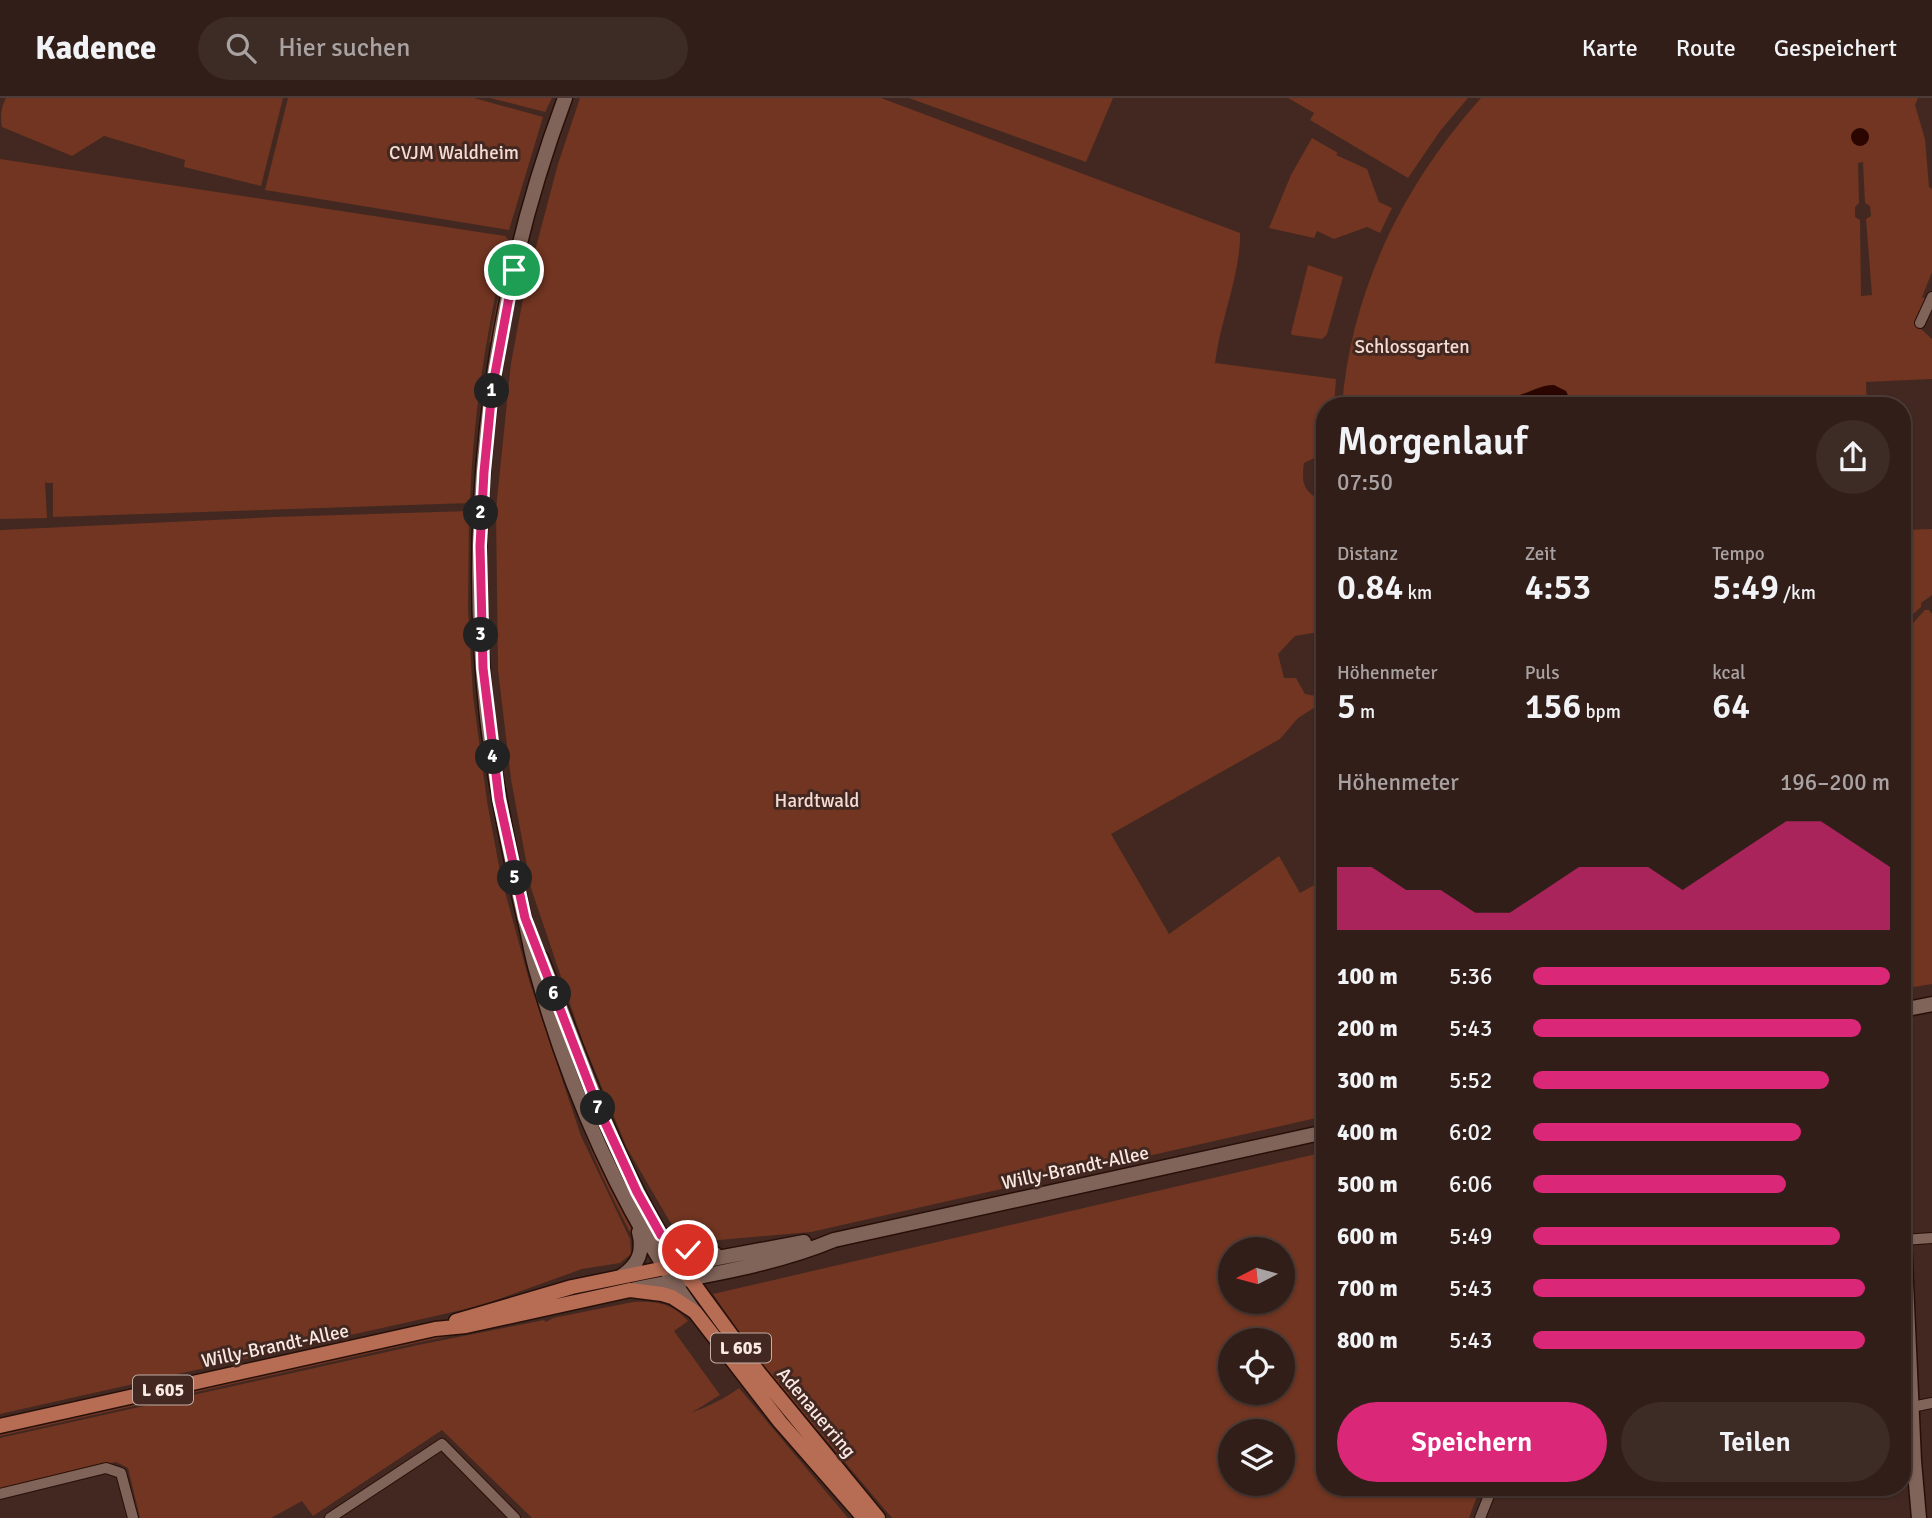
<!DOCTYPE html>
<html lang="de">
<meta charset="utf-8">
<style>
:root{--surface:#321e18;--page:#3d2b25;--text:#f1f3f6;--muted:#a8a2a2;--line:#4d3c37;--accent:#db2777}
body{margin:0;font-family:Signika,sans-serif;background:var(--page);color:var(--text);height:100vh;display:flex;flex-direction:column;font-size:26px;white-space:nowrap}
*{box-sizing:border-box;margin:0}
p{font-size:23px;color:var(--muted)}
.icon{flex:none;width:38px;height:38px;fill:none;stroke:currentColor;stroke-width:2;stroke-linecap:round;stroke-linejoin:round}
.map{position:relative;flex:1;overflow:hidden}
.details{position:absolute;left:1316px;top:299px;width:595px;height:1099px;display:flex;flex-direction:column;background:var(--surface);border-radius:28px;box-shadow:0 2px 5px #0004,0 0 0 2px var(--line)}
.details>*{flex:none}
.needle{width:46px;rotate:264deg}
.controls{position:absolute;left:1218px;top:1139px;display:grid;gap:14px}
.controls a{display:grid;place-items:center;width:77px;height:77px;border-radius:50%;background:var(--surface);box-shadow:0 2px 5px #0004,0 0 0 2px var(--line);font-size:35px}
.pin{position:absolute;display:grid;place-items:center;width:60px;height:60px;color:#fff;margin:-30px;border:4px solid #fff;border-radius:50%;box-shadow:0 2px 7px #0007}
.km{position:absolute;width:35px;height:35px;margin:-18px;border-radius:50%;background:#222;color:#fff;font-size:19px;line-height:35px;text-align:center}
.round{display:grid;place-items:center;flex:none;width:74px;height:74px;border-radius:37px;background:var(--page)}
.overview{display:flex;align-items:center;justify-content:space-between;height:119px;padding:0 21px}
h1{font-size:38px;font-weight:600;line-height:52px}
.stats{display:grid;grid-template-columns:repeat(3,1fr);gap:10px;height:119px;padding:7px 21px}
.stats div{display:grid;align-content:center}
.stats b{font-size:35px;font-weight:600}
.stats small{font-size:19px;font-weight:400}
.stats p{font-size:19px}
.chart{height:196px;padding:14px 21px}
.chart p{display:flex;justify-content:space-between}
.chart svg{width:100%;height:126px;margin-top:7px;fill:var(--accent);opacity:.7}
.cta{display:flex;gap:14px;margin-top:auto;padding:14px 21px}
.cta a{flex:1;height:80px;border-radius:42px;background:var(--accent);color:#fff;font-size:28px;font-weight:600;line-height:80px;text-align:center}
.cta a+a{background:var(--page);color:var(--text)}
ul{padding:0 21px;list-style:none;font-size:23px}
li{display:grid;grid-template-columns:112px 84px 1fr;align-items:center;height:52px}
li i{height:18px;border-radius:9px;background:var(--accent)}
header{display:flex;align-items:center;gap:42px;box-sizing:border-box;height:98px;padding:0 35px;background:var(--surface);border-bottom:2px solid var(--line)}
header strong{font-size:33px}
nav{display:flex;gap:38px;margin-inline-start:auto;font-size:24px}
.search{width:490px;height:63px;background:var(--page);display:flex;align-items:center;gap:18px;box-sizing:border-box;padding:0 24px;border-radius:38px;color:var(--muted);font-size:26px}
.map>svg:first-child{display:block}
.green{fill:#713521;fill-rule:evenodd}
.water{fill:#2b0500}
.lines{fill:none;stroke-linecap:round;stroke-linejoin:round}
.minor-casing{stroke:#271009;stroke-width:12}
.secondary-casing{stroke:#271009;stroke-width:17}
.primary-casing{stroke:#271009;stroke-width:17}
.minor{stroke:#806359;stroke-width:10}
.secondary{stroke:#806359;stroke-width:14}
.primary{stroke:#b76c54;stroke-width:14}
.route-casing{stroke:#fff;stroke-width:14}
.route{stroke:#db2777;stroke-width:9}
.labels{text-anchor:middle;stroke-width:6;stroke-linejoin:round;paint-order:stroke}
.shield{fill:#422820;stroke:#c3afa8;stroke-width:2}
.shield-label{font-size:18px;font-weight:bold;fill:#fae9e3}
.park-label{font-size:19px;fill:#f4dcd4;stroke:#422820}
.street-label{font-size:19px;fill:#fae9e3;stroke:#422820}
</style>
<header>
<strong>Kadence</strong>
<div class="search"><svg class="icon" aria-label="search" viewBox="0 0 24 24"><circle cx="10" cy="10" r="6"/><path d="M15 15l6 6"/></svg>Hier suchen</div>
<nav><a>Karte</a><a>Route</a><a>Gespeichert</a></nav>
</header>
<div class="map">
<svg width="1932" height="1420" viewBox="0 0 1932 1420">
<rect width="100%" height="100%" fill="#422820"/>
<path class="green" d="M 6,0 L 283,0 L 261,88 L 184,69 L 185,62 L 104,38 L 72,58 L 2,29 C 0,19 1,9 6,0 Z
M 288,0 L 474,0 L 543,19 L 509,132 L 265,92 Z
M 490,0 L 552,0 L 545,14 Z
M 580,0 L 881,0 L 1240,135 C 1241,175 1220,223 1215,265 L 1336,281 L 1334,308 L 1325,308 L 1325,355 L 1304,365 C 1301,388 1304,392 1323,405 L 1325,415 L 1325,533 L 1295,538 L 1278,556 L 1284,580 L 1296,580 L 1305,596 L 1316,598 L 1320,606 L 1298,620 L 1280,641 L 1111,736 L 1169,836 L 1279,758 L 1300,795 L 1318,785 L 1325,797 L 1325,1018 L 811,1134 L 708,1143 L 687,1139 L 670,1124 L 627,1050 L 583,944 L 531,790 L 511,681 L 498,572 L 496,411 L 511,265 L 522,206 L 536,149 L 558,66 Z
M 909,0 L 1113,0 L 1086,64 Z
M 1288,0 L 1468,0 L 1440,33 L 1408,80 L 1310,22 L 1314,15 Z
M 1481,0 L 1918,0 L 1915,7 L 1925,41 L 1929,89 L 1932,91 L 1932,174 L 1922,199 L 1932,203 L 1919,229 L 1932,241 L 1932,281 L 1866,284 L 1867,308 L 1342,308 C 1351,192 1404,86 1481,0 ZM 1863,64 L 1865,105 L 1870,108 L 1871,118 L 1866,121 L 1872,197 L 1861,198 L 1860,122 L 1855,119 L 1855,109 L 1859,105 L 1858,65 Z
M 1312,40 L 1338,55 L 1336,57 L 1367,71 L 1379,104 L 1392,110 L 1380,135 L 1367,129 L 1334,141 L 1317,133 L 1314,140 L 1269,130 L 1291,77 Z
M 0,61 L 505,138 L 508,141 C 487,227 473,316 470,405 L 53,419 L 53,385 L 46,385 L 45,383 L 47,420 L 0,421 Z
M 509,144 L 492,243 L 489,245 Z
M 1308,167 L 1343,179 L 1327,236 L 1322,241 L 1292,237 L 1291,235 Z
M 469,413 L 468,511 L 473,598 L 487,703 L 501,779 L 529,882 L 581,1038 L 630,1141 L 631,1156 L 620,1165 L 582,1171 L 480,1208 L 0,1316 L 0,432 L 275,419 Z
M 1932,431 L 1932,497 L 1921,505 L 1921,509 L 1902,526 L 1902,432 Z
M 1925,512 L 1929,512 L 1932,516 L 1932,886 L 1907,890 L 1906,883 L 1902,883 L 1902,530 L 1905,533 L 1911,532 L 1913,525 Z
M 574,1002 L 596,1058 L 635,1138 L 633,1140 C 610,1095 587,1051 574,1002 Z
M 1325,1054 L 1325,1390 L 1480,1390 L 1469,1420 L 892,1420 L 760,1264 L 713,1196 ZM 1230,1152 L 1283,1152 L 1283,1204 L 1230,1204 ZM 1230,1242 L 1283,1242 L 1283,1295 L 1230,1295 ZM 1230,1334 L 1283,1334 L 1283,1386 L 1230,1386 Z
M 633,1204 C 657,1203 672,1205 688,1223 L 674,1233 L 720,1297 L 691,1315 C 709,1308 724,1301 739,1290 L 848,1420 L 532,1420 L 442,1332 L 313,1418 L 302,1403 L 271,1420 L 140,1420 L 128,1370 L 116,1364 L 0,1391 L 0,1340 L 418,1247 L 544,1222 L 546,1224 L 553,1220 Z
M 536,1219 L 537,1220 L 416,1245 L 0,1338 L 0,1336 L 490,1226 Z
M 1908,1329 L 1908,1372 L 1905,1391 L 1902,1390 L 1902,1330 Z"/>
<path class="water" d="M1851 39a9 9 0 1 1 18 0a9 9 0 1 1-18 0Z
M 1554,287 L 1566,293 L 1573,308 L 1504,308 L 1484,303 L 1472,308 L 1452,308 C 1470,292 1495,302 1516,298 C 1529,295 1540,287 1554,287 Z"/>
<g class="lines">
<g class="minor-casing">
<path id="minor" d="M 1920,225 L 1932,199
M 1903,1142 L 1932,1140
M 1912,1309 L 1932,1305
M 0,1396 L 106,1370 L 121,1375 L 133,1420
M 330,1420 L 442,1346 L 515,1420
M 1480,1420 L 1492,1390"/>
</g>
<g class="secondary-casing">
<path id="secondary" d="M 565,0 C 492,195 464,412 487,619 C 495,687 509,753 524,819 C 529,837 531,856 537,875 C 570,994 622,1113 694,1213
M 541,860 C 584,966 616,1071 680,1167 L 804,1144
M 1902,912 L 1932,906
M 1902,1095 L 1914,1363 L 1919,1420
M 665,1140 L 688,1152 L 715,1156
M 623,1177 C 639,1166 644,1153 639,1134
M 635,1191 C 700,1178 772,1168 834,1142 L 1325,1034"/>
</g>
<g class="primary-casing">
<path id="primary" d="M 456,1223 L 572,1189 L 680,1167 L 759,1275 L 878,1420
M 0,1328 L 435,1231 L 466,1228 L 630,1192 L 662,1196 L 672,1199 L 695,1214 L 780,1324 L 864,1420"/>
</g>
<use href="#minor" class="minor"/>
<use href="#secondary" class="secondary"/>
<use href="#primary" class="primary"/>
</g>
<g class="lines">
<g class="route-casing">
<path id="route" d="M 514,172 L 492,292 L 484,374 L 480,448 L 483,570 L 499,701 L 525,820 L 597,1007 L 637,1094 L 661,1137 L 688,1152"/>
</g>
<use href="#route" class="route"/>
</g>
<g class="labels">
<g class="shield">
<rect x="711" y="1235.5" width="60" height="29" rx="5"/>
<rect x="133" y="1277.5" width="60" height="29" rx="5"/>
</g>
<g class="shield-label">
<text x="741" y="1256">L 605</text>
<text x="163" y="1298">L 605</text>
</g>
<g class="park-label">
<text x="454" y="61">CVJM Waldheim</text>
<text x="1412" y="255">Schlossgarten</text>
<text x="817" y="709">Hardtwald</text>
</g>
<g class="street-label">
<text transform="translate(1075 1069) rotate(-12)" y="7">Willy-Brandt-Allee</text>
<text transform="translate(275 1247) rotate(-12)" y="7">Willy-Brandt-Allee</text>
<text transform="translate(817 1314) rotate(50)" y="7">Adenauerring</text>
</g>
</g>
</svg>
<div class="controls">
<a><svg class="needle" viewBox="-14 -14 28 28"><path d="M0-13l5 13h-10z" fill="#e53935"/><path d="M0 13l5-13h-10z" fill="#a8a2a2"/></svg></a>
<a><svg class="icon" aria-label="locate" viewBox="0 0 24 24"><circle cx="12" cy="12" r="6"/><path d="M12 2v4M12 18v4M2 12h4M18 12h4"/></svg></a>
<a><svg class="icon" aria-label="layers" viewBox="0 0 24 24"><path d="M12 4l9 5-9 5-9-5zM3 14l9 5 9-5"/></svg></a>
</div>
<div class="pin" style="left:514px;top:172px;background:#1e9e55"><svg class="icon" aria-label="arrive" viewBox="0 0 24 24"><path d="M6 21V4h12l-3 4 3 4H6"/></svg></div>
<div class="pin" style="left:688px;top:1152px;background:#d93025"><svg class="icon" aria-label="check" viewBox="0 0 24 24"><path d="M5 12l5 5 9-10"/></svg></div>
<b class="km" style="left:492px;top:293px">1</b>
<b class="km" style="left:481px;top:415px">2</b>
<b class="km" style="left:481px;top:537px">3</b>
<b class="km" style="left:493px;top:659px">4</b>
<b class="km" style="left:515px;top:780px">5</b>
<b class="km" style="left:554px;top:896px">6</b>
<b class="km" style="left:598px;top:1010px">7</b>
<section class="details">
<div class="overview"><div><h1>Morgenlauf</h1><p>07:50</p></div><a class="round"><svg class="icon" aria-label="share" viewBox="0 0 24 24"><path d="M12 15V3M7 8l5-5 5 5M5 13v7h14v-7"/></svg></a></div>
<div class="stats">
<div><p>Distanz</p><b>0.84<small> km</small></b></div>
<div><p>Zeit</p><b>4:53</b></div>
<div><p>Tempo</p><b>5:49<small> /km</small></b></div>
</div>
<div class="stats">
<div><p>Höhenmeter</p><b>5<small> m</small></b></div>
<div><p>Puls</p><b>156<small> bpm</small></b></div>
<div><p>kcal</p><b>64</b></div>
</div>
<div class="chart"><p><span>Höhenmeter</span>196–200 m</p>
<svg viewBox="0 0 160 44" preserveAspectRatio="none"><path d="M0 44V22L10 22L20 30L30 30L40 38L50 38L60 30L70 22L80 22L90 22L100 30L110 22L120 14L130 6L140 6L150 14L160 22V44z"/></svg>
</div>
<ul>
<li><b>100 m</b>5:36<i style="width:100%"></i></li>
<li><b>200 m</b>5:43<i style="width:92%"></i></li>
<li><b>300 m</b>5:52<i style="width:83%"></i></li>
<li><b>400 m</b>6:02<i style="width:75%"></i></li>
<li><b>500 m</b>6:06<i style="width:71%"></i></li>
<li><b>600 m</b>5:49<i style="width:86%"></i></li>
<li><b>700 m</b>5:43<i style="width:93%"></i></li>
<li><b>800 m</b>5:43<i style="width:93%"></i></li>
</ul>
<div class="cta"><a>Speichern</a><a>Teilen</a></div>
</section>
</div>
